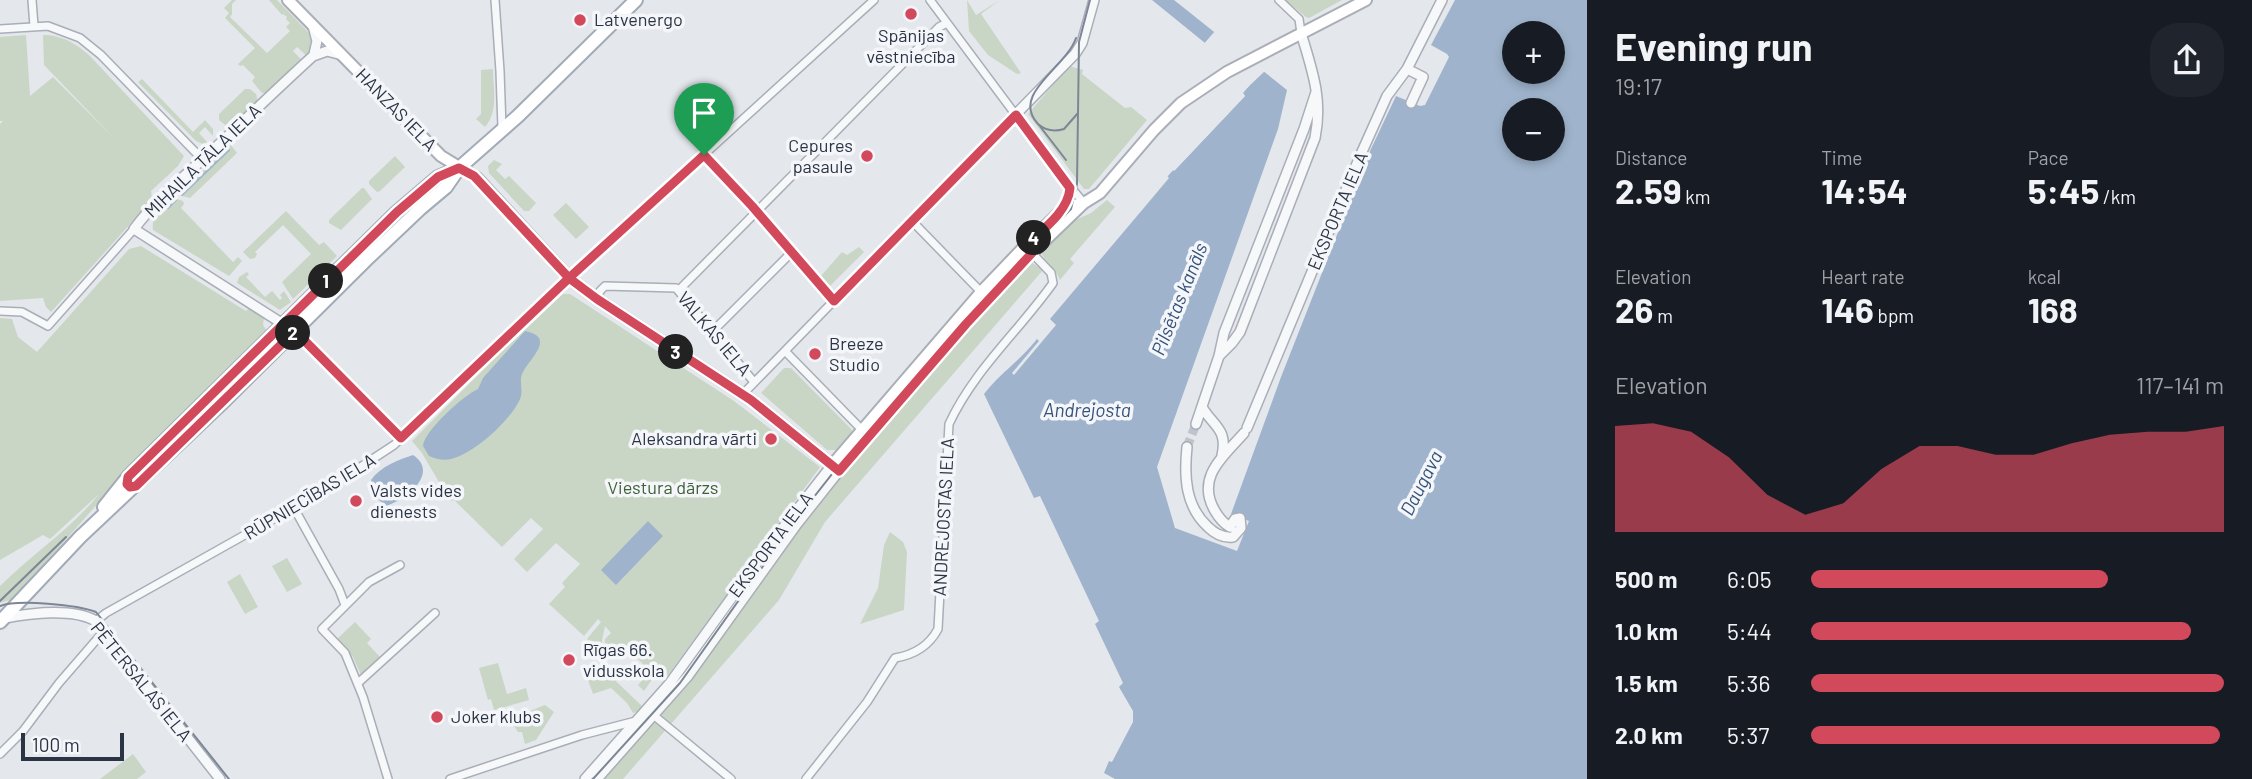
<!DOCTYPE html>
<meta charset="utf-8">
<style>
:root{--surface:#171b24;--page:#20242c;--text:#f1f3f6;--muted:#9ea1a6;--accent:#d1495b}
body{margin:0;font-family:Barlow,sans-serif;background:var(--page);color:var(--text);height:100vh;display:flex;flex-direction:column;font-size:26px;white-space:nowrap}
*{box-sizing:border-box;margin:0}
p{font-size:23px;color:var(--muted)}
.icon{flex:none;width:38px;height:38px;fill:none;stroke:currentColor;stroke-width:2;stroke-linecap:round;stroke-linejoin:round}
.map{position:relative;flex:1;overflow:hidden}
.drawer{display:flex;flex-direction:column;background:var(--surface);width:665px}
.drawer>*{flex:none}
.controls{position:absolute;left:1502px;top:21px;display:grid;gap:14px}
.controls a{display:grid;place-items:center;width:63px;height:63px;border-radius:50%;background:var(--surface);box-shadow:0 4px 10px #0003;font-size:35px}
.scale{position:absolute;left:21px;bottom:18px;width:103px;box-sizing:border-box;padding-left:7px;border:4px solid #2b3445;border-top:0;font-size:19px;line-height:24px;white-space:nowrap;color:#2b3445;-webkit-text-stroke:5px #f4f6f9;paint-order:stroke}
.pin{position:absolute;display:grid;place-items:center;width:60px;height:60px;color:#fff;margin:-72px -30px;border-radius:50% 50% 50% 0;rotate:-45deg;box-shadow:0 0 7px #0007}
.pin .icon{rotate:45deg}
.km{position:absolute;width:35px;height:35px;margin:-18px;border-radius:50%;background:#222;color:#fff;font-size:19px;line-height:35px;text-align:center}
.round{display:grid;place-items:center;flex:none;width:74px;height:74px;border-radius:28px;background:var(--page)}
.head{display:flex;align-items:center;justify-content:space-between;height:119px;padding:0 28px}
h1{font-size:38px;font-weight:700;line-height:52px}
.stats{display:grid;grid-template-columns:repeat(3,1fr);gap:10px;height:119px;padding:7px 28px}
.stats div{display:grid;align-content:center}
.stats b{font-size:35px;font-weight:700}
.stats small{font-size:19px;font-weight:400}
.stats p{font-size:19px}
.chart{height:196px;padding:14px 28px}
.chart p{display:flex;justify-content:space-between}
.chart svg{width:100%;height:126px;margin-top:7px;fill:var(--accent);opacity:.7}
ul{padding:0 28px;list-style:none;font-size:23px}
li{display:grid;grid-template-columns:112px 84px 1fr;align-items:center;height:52px}
li i{height:18px;border-radius:9px;background:var(--accent)}
main{display:flex;flex:1;min-height:0}
.map>svg:first-child{display:block}
.green{fill:#c9d6c5}
.water{fill:#9fb4cc;fill-rule:evenodd}
.pier{fill:#e4e7ec}
.lines{fill:none;stroke-linecap:round;stroke-linejoin:round}
.stream{stroke:#9fb4cc;stroke-width:2}
.tertiary-tunnel{stroke:#bfc3cb;stroke-width:9;stroke-dasharray:9 4.5;stroke-linecap:butt}
.minor-casing{stroke:#a9aeb7;stroke-width:10}
.tertiary-casing{stroke:#a9aeb7;stroke-width:12}
.secondary-casing{stroke:#a9aeb7;stroke-width:14}
.primary-casing{stroke:#a3abb8;stroke-width:16}
.minor{stroke:#f7f8fa;stroke-width:7}
.tertiary{stroke:#f7f8fa;stroke-width:9}
.secondary{stroke:#fff;stroke-width:10}
.primary{stroke:#fff;stroke-width:12}
.tram{stroke:#7d8696;stroke-width:2}
.route-casing{stroke:#fff;stroke-width:14}
.route{stroke:#d1495b;stroke-width:9}
.poi-dot{fill:#d1495b;stroke:#f4f6f9;stroke-width:2.5}
.labels{text-anchor:middle;stroke-width:7;stroke-linejoin:round;paint-order:stroke}
.poi-label{font-size:18px;fill:#2b3445;stroke:#f4f6f9;text-anchor:start}
.street-label{font-size:18px;fill:#2b3445;stroke:#f4f6f9}
.park-label{font-size:18px;fill:#3f6138;stroke:#f4f6f9}
.water-label{font-size:19px;font-style:italic;fill:#34527a;stroke:#f4f6f9}
</style>
<main>
<div class="map">
<svg width="1587" height="779" viewBox="0 0 1587 779">
<rect width="100%" height="100%" fill="#e4e7ec"/>
<path class="green" d="M 232,0 L 236,0 L 232,4 L 232,14 L 230,17 L 267,53 L 290,31 L 286,27 L 290,23 L 286,19 L 287,17 L 283,14 L 282,15 L 269,0 L 277,0 L 312,36 C 315,43 312,52 307,56 L 297,47 L 293,51 L 303,61 L 268,93 L 262,93 L 252,81 L 255,77 L 243,65 L 240,66 L 238,64 L 255,48 L 225,18 L 229,13 L 224,8 Z
M 967,0 L 976,15 L 1000,0 L 981,14 L 1021,73 L 1017,74 L 988,55 L 969,31 Z
M 1285,0 L 1342,0 L 1309,18 L 1306,17 Z
M 26,35 L 30,96 L 53,77 L 116,140 L 44,65 L 43,35 C 62,35 75,43 89,55 L 184,156 L 178,166 L 151,191 L 152,199 L 149,203 L 51,312 L 46,307 L 43,298 L 0,301 L 0,124 L 3,121 L 0,121 L 0,37 Z
M 1069,66 L 1083,70 L 1082,74 L 1125,108 L 1131,107 L 1147,120 L 1089,189 L 1084,189 L 1028,114 Z
M 493,69 C 493,88 499,111 485,127 L 476,119 L 481,114 L 481,70 Z
M 142,79 L 193,132 L 205,120 L 213,129 L 213,136 L 205,127 L 199,133 L 207,142 L 203,144 L 196,141 L 138,82 Z
M 245,89 L 250,89 L 256,94 L 258,102 L 234,125 L 225,125 L 219,120 L 219,114 Z
M 230,144 L 237,153 L 190,198 L 178,195 Z
M 395,156 L 405,167 L 380,191 L 377,192 L 369,184 L 369,181 Z
M 494,160 L 502,164 L 496,170 L 505,179 L 509,176 L 536,203 L 529,211 L 524,211 L 489,173 L 488,166 Z
M 362,188 L 364,188 L 372,199 L 341,230 L 329,223 L 329,220 Z
M 174,198 L 183,201 L 184,204 L 181,208 L 233,262 L 238,257 L 242,261 L 229,276 L 153,230 C 151,215 164,207 174,198 Z
M 1107,200 L 1115,207 L 1070,259 L 1074,263 L 1060,280 C 1056,269 1045,263 1041,252 L 1073,221 L 1091,213 Z
M 566,203 L 589,227 L 576,239 L 553,215 Z
M 286,211 L 319,245 L 324,242 L 337,256 L 293,299 L 282,282 L 311,254 L 283,225 L 255,252 L 257,254 L 255,258 L 250,259 L 243,252 Z
M 141,246 L 246,311 L 249,308 L 264,317 L 263,325 L 268,332 L 125,473 L 13,599 L 0,603 L 0,586 C 32,554 70,530 99,494 L 50,539 L 43,535 L 0,560 L 0,318 L 12,319 L 18,337 L 37,352 L 129,249 Z
M 859,247 L 864,252 L 829,287 L 820,277 L 842,252 L 847,255 Z
M 1031,262 L 1043,270 L 825,522 L 779,600 L 623,779 L 603,779 L 689,684 L 801,524 L 965,330 Z
M 247,272 L 249,274 L 246,277 L 265,297 L 272,291 L 280,300 L 282,298 L 280,295 L 284,291 L 291,302 L 280,310 L 237,283 L 239,277 Z
M 563,294 L 570,294 L 734,401 L 820,467 L 668,675 L 661,677 L 655,675 L 644,691 L 638,685 L 648,674 L 642,668 L 644,665 L 626,648 L 623,650 L 616,644 L 605,655 L 604,653 L 605,639 L 611,633 L 605,626 L 601,646 L 597,649 L 587,639 L 601,622 L 598,619 L 584,636 L 549,604 L 565,587 L 562,583 L 580,564 L 556,543 L 527,572 L 514,559 L 543,529 L 531,518 L 502,547 L 454,500 L 450,501 L 422,453 L 412,441 L 497,356 Z
M 784,368 L 791,368 L 852,430 L 851,435 L 838,450 L 827,450 L 761,393 Z
M 890,532 L 903,542 L 907,552 L 904,610 L 860,624 L 878,588 L 884,545 Z
M 287,558 L 302,584 L 287,592 L 272,566 Z
M 240,574 L 258,607 L 245,614 L 227,582 Z
M 355,622 L 371,639 L 367,643 L 380,657 L 361,675 L 353,657 L 337,639 Z
M 498,663 L 507,694 L 526,688 L 529,700 L 494,710 L 491,699 L 488,700 L 479,668 Z
M 601,667 L 642,706 L 640,711 L 633,713 L 627,703 L 611,688 L 593,694 L 588,680 Z
M 545,705 L 554,712 L 536,740 L 525,744 L 522,732 L 518,732 L 510,719 Z
M 133,754 L 146,772 L 137,779 L 100,779 Z"/>
<path class="water" d="M 1152,0 L 1174,0 L 1287,90 L 1278,129 L 1157,467 L 1175,528 L 1237,551 L 1249,521 L 1231,514 L 1281,377 L 1370,151 L 1396,96 L 1420,106 L 1425,105 L 1449,57 L 1447,54 L 1431,45 L 1455,0 L 1587,0 L 1587,779 L 1115,779 L 1104,773 L 1109,761 L 1112,762 L 1133,722 L 1133,711 L 1119,687 L 1123,683 L 1095,624 L 1099,621 L 1040,496 L 1034,498 L 984,394 C 1004,368 1038,349 1049,317 L 1173,170 L 1175,170 L 1245,96 L 1243,93 L 1249,86 L 1205,43 ZM 1514,33 L 1552,33 L 1552,72 L 1514,72 ZM 1514,110 L 1552,110 L 1552,149 L 1514,149 Z
M 525,331 C 557,337 529,359 523,372 C 518,380 524,390 520,399 C 511,420 474,454 451,459 C 444,461 436,459 429,456 L 423,446 C 424,431 464,395 478,389 L 483,378 Z
M 413,455 C 440,473 406,500 386,506 L 373,495 L 371,480 C 381,466 398,460 413,455 Z
M 648,521 L 663,536 L 616,585 L 601,570 Z"/>
<path class="pier" d="M 1216,30 L 1265,71 L 1247,88 L 1202,46 Z
M 1243,93 L 1245,96 L 1174,171 L 1173,170 L 1167,176 L 1169,178 L 1148,203 L 1050,319 L 1056,325 L 1014,375 L 1012,373 L 1039,341 L 1034,336 L 1042,327 L 1046,317 L 1172,166 Z"/>
<g class="lines">
<path class="stream" d="M 182,195 L 229,150
M 168,208 L 176,200"/>
<path class="tertiary-tunnel" d="M 1187,447 L 1196,424"/>
<g class="minor-casing">
<path id="minor" d="M 32,0 L 34,26
M 495,0 L 500,71 L 502,128
M 930,0 L 1062,177 L 1084,203
M 1279,0 L 1299,19 L 1301,33
M 0,29 L 48,26 L 80,38 L 101,55 L 202,159
M 704,155 L 752,206 L 834,301
M 912,221 L 983,294
M 679,290 L 939,27 L 947,23
M 597,299 L 600,291 L 605,286 L 676,288 L 754,382
M 0,311 L 22,312 L 48,326 L 134,229
M 283,324 L 305,341 L 401,438
M 712,332 L 791,253
M 785,351 L 865,433
M 742,395 L 1015,115
M 294,508 L 339,589 L 345,605
M 96,621 L 106,613 L 330,487 L 394,445 L 545,299 L 874,0
M 358,683 L 435,613
M 657,718 L 731,779
M 0,754 L 23,731 L 59,683 L 104,631
M 388,779 L 363,697 L 345,653 L 322,629 L 369,582 L 400,565
M 450,779 L 582,735 L 636,721
M 806,779 L 867,702 L 895,658 C 913,655 929,646 938,629 L 949,424 C 974,370 1019,331 1053,283 L 1051,273 L 1031,252"/>
</g>
<g class="tertiary-casing">
<path id="tertiary" d="M 313,26 L 317,41 L 314,54
M 1407,69 L 1423,77 L 1411,103
M 1015,115 L 1075,54 L 1082,43 L 1094,0
M 283,324 L 134,229 C 157,198 186,175 214,149 C 247,118 280,86 313,56 L 327,51 L 342,55
M 1219,356 L 1232,343 L 1240,332 L 1315,138 C 1323,99 1312,70 1301,33
M 1202,407 C 1213,426 1228,429 1222,455
M 1196,424 L 1219,356 L 1224,333 L 1304,129 L 1316,92
M 1247,428 L 1361,154 L 1387,96 L 1407,69 L 1442,0
M 1187,447 C 1184,476 1185,506 1208,527 C 1215,534 1223,538 1233,537 L 1241,528 L 1240,518
M 1240,518 L 1235,519 L 1230,527 C 1223,523 1219,518 1215,511 C 1195,477 1224,456 1244,433
M 5,618 C 31,613 73,608 96,621 L 220,779
M 585,779 L 670,683 L 772,542 L 832,465
M 597,779 L 688,676 L 797,524 L 839,471"/>
</g>
<g class="secondary-casing">
<path id="secondary" d="M 288,0 L 441,156 L 477,178 L 569,278 L 597,299 L 751,400 L 839,471 L 966,324 L 1032,253 L 1084,203
M 832,465 L 981,292 L 1023,248 L 1065,207 L 1084,203 L 1100,193 L 1154,130 L 1181,103 L 1227,72 L 1366,0"/>
</g>
<g class="primary-casing">
<path id="primary" d="M 104,507 L 128,477 L 397,212 L 438,177 L 459,168
M 78,539 L 221,404 L 366,260 L 421,208 L 446,187 L 459,168 L 518,116 L 636,0
M 0,622 L 82,535"/>
</g>
<use href="#minor" class="minor"/>
<use href="#tertiary" class="tertiary"/>
<use href="#secondary" class="secondary"/>
<use href="#primary" class="primary"/>
<path class="tram" d="M 1076,38 C 1066,68 1010,94 1038,124 C 1046,131 1054,132 1064,129 L 1078,113
M 1039,125 L 1066,160
M 0,601 L 66,537
M 0,606 C 18,599 78,605 96,612 L 229,779
M 593,779 L 680,683 L 795,521 L 836,469 L 986,296 L 1071,209 L 1077,184 L 1079,42 L 1090,0"/>
</g>
<g class="lines">
<g class="route-casing">
<path id="route" d="M 704,155 L 569,278 L 474,176 L 459,168 L 438,177 L 397,212 L 128,477 L 127,484 L 130,487 L 136,486 L 295,331 L 401,438 L 569,278 L 597,299 L 751,400 L 839,471 L 966,324 L 1032,253 L 1025,246 C 1042,230 1068,212 1070,188 L 1016,115 L 834,301 L 752,206 L 704,155"/>
</g>
<use href="#route" class="route"/>
</g>
<g class="poi-dot">
<circle cx="911" cy="14" r="7"/>
<circle cx="580" cy="20" r="7"/>
<circle cx="867" cy="156" r="7"/>
<circle cx="815" cy="354" r="7"/>
<circle cx="771" cy="439" r="7"/>
<circle cx="356" cy="501" r="7"/>
<circle cx="569" cy="660" r="7"/>
<circle cx="437" cy="717" r="7"/>
</g>
<g class="labels">
<g class="poi-label">
<text x="594" y="26">Latvenergo</text>
<text x="911" y="42" text-anchor="middle">Spānijas<tspan x="911" dy="21">vēstniecība</tspan></text>
<text x="853" y="152" text-anchor="end">Cepures<tspan x="853" dy="21">pasaule</tspan></text>
<text x="829" y="350">Breeze<tspan x="829" dy="21">Studio</tspan></text>
<text x="757" y="445" text-anchor="end">Aleksandra vārti</text>
<text x="370" y="497">Valsts vides<tspan x="370" dy="21">dienests</tspan></text>
<text x="583" y="656">Rīgas 66.<tspan x="583" dy="21">vidusskola</tspan></text>
<text x="451" y="723">Joker klubs</text>
</g>
<g class="street-label">
<text transform="translate(396 110) rotate(46)" y="6">HANZAS IELA</text>
<text transform="translate(203 161) rotate(-44)" y="6">MIHAILA TĀLA IELA</text>
<text transform="translate(1338 211) rotate(-67)" y="6">EKSPORTA IELA</text>
<text transform="translate(714 334) rotate(50)" y="6">VALKAS IELA</text>
<text transform="translate(310 497) rotate(-31)" y="6">RŪPNIECĪBAS IELA</text>
<text transform="translate(944 517) rotate(-87)" y="6">ANDREJOSTAS IELA</text>
<text transform="translate(771 545) rotate(-53)" y="6">EKSPORTA IELA</text>
<text transform="translate(141 682) rotate(51)" y="6">PĒTERSALAS IELA</text>
</g>
<g class="park-label">
<text x="663" y="494">Viestura dārzs</text>
</g>
<g class="water-label">
<text transform="translate(1179 299) rotate(-68)" y="7">Pilsētas kanāls</text>
<text x="1087" y="417">Andrejosta</text>
<text transform="translate(1421 483) rotate(-63)" y="7">Daugava</text>
</g>
</g>
</svg>
<div class="controls">
<a>+</a>
<a>−</a>
</div>
<div class="scale">100 m</div>
<div class="pin" style="left:704px;top:155px;background:#1e9e55"><svg class="icon" aria-label="arrive" viewBox="0 0 24 24"><path d="M6 21V4h12l-3 4 3 4H6"/></svg></div>
<b class="km" style="left:326px;top:281px">1</b>
<b class="km" style="left:293px;top:333px">2</b>
<b class="km" style="left:676px;top:352px">3</b>
<b class="km" style="left:1034px;top:238px">4</b>
</div>
<section class="drawer">
<div class="head"><div><h1>Evening run</h1><p>19:17</p></div><a class="round"><svg class="icon" aria-label="share" viewBox="0 0 24 24"><path d="M12 15V3M7 8l5-5 5 5M5 13v7h14v-7"/></svg></a></div>
<div class="stats">
<div><p>Distance</p><b>2.59<small> km</small></b></div>
<div><p>Time</p><b>14:54</b></div>
<div><p>Pace</p><b>5:45<small> /km</small></b></div>
</div>
<div class="stats">
<div><p>Elevation</p><b>26<small> m</small></b></div>
<div><p>Heart rate</p><b>146<small> bpm</small></b></div>
<div><p>kcal</p><b>168</b></div>
</div>
<div class="chart"><p><span>Elevation</span>117–141 m</p>
<svg viewBox="0 0 160 44" preserveAspectRatio="none"><path d="M0 44V7L10 6L20 9L30 18L40 31L50 38L60 34L70 22L80 14L90 14L100 17L110 17L120 13L130 10L140 9L150 9L160 7V44z"/></svg>
</div>
<ul>
<li><b>500 m</b>6:05<i style="width:72%"></i></li>
<li><b>1.0 km</b>5:44<i style="width:92%"></i></li>
<li><b>1.5 km</b>5:36<i style="width:100%"></i></li>
<li><b>2.0 km</b>5:37<i style="width:99%"></i></li>
</ul>
</section>
</main>
